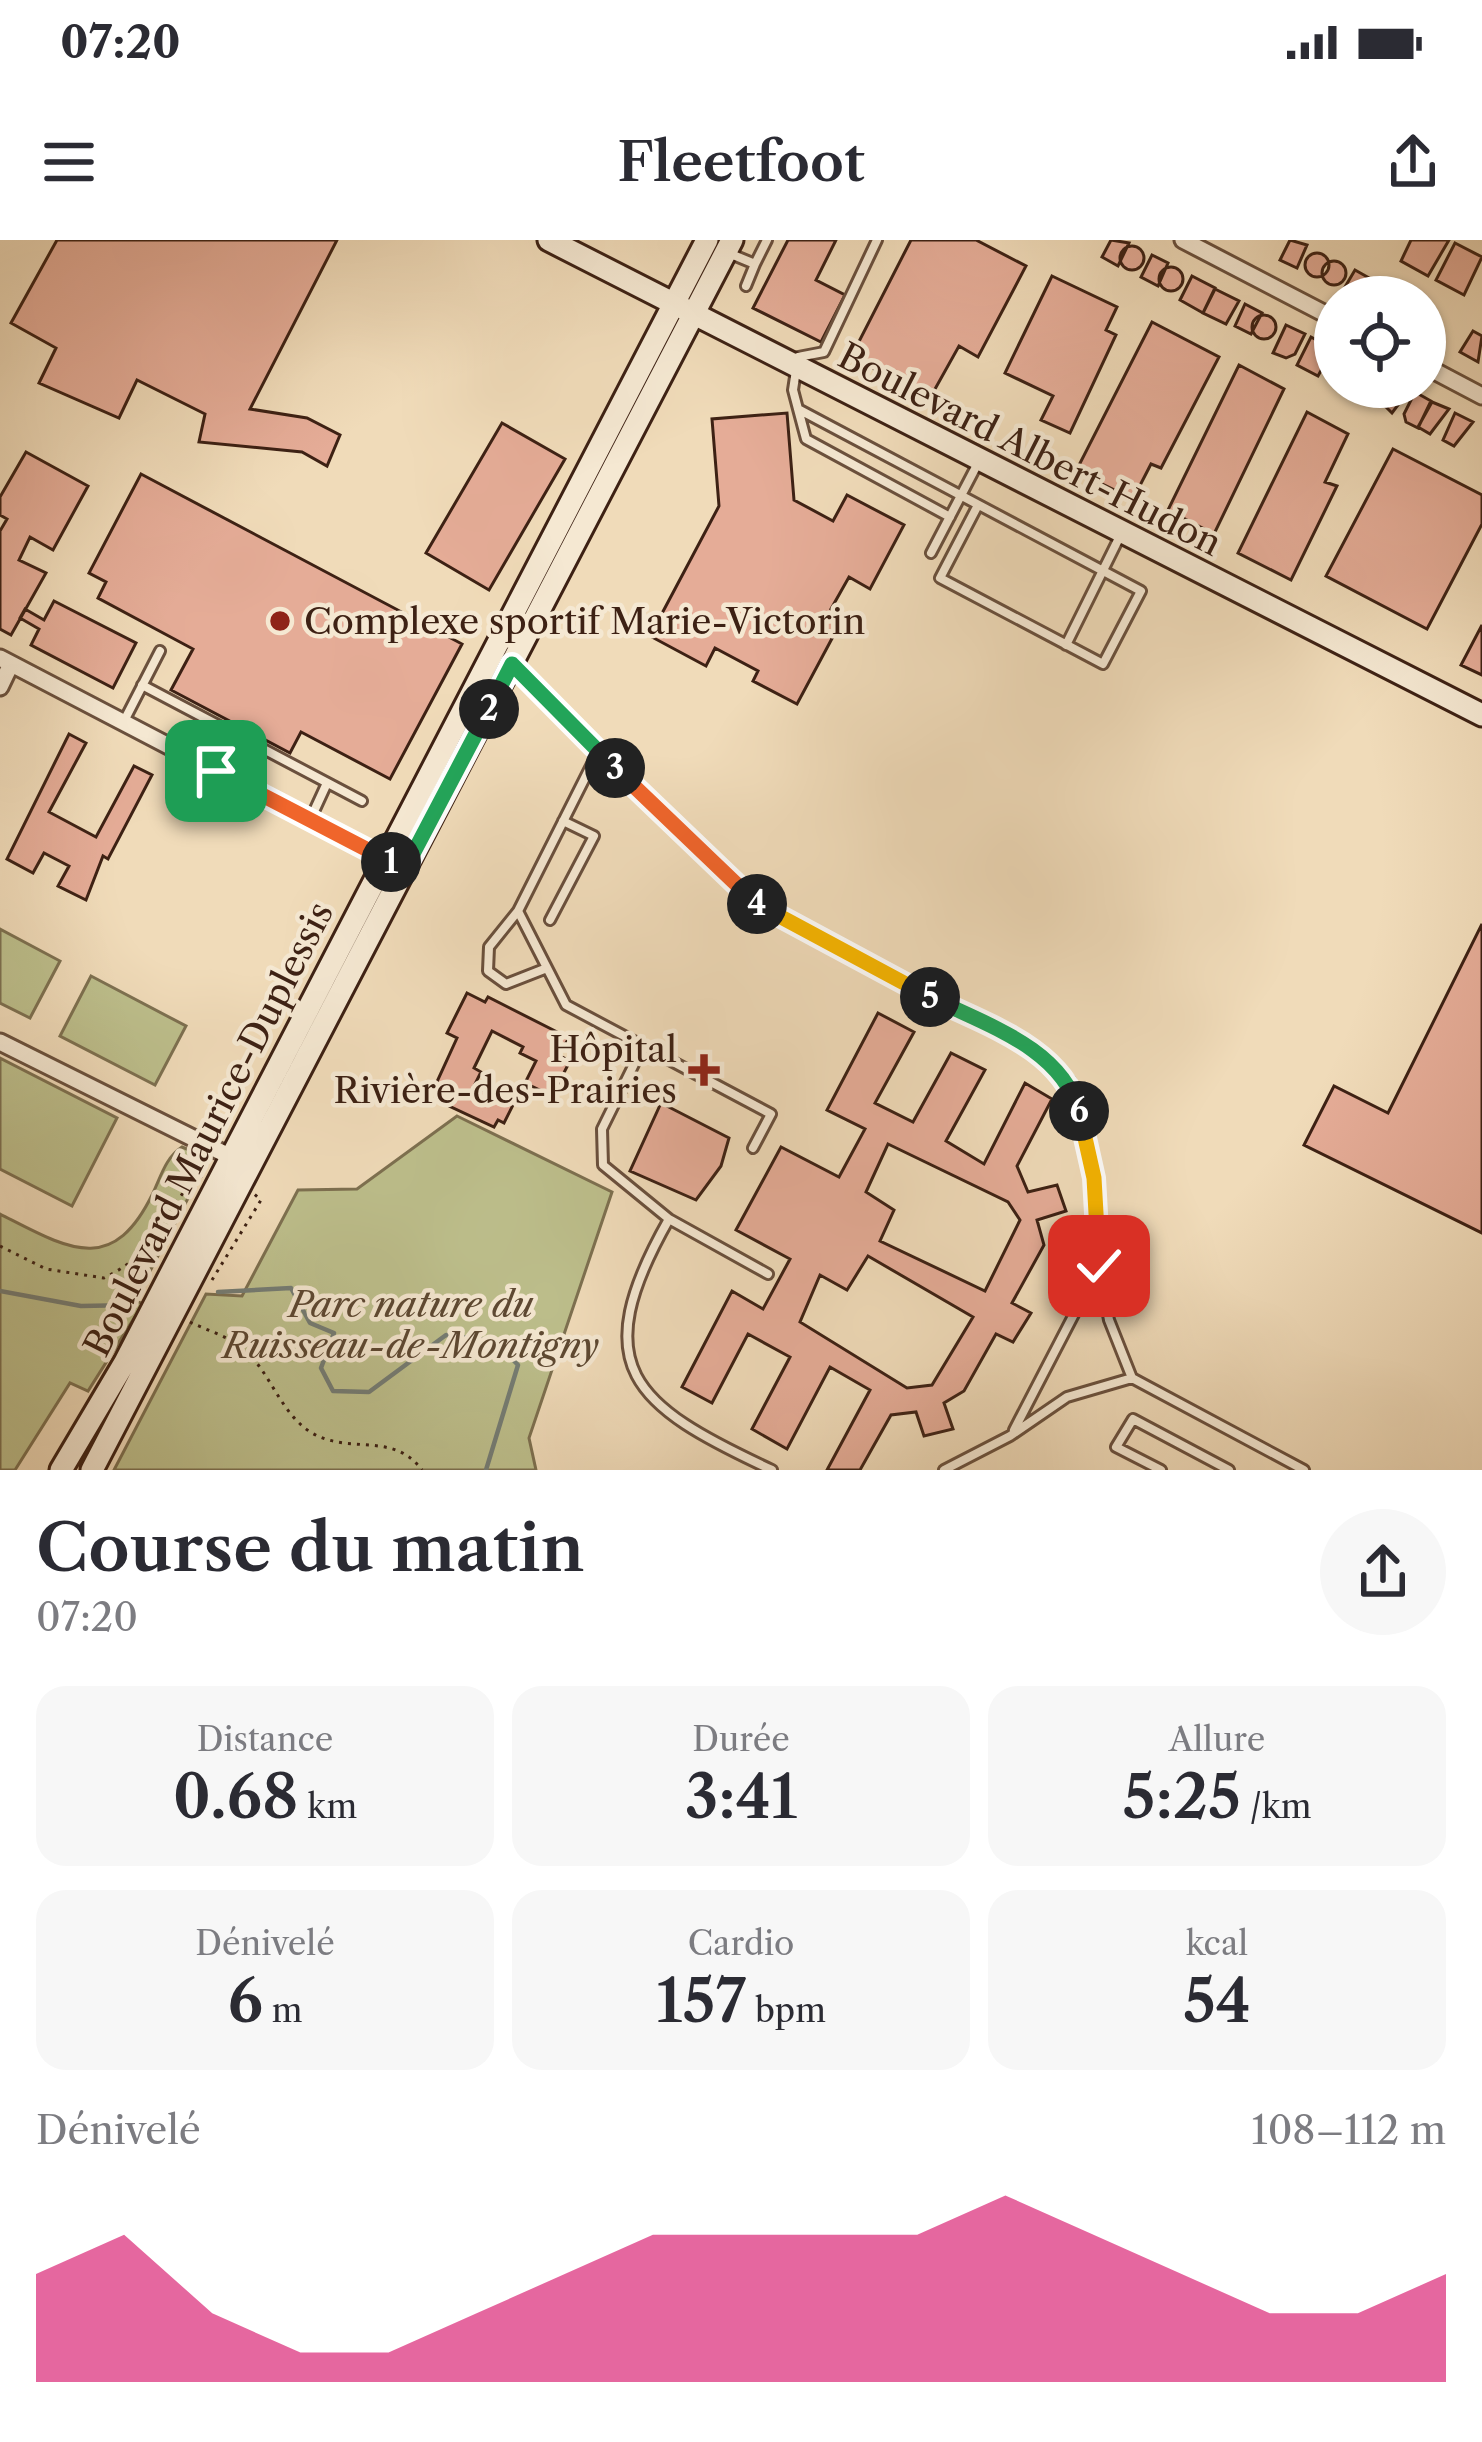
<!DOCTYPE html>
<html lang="fr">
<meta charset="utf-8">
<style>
:root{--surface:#fff;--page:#f7f7f7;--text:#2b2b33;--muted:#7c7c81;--accent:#db2777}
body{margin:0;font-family:"Libre Caslon Text",serif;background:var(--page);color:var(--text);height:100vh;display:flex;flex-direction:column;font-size:45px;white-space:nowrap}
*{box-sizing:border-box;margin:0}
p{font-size:39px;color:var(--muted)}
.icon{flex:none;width:66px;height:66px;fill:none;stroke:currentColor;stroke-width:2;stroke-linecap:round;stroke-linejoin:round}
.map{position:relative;height:1230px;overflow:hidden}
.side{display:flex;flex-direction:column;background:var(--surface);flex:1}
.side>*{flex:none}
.buttons{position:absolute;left:1314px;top:36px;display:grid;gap:24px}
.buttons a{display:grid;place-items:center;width:132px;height:132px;border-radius:50%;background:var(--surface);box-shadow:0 3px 9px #0004;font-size:60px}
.pin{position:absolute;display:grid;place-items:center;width:102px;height:102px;color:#fff;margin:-51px;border-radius:24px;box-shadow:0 6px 18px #0006}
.km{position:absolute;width:60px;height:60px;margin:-30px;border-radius:50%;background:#222;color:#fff;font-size:33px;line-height:60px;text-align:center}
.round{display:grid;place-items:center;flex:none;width:126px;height:126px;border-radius:63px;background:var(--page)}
.summary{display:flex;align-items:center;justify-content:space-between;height:204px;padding:0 36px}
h1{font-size:66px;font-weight:600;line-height:90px}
.stats{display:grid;grid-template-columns:repeat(3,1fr);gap:18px;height:204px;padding:12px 36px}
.stats div{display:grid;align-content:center;border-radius:30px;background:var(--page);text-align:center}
.stats b{font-size:60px;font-weight:600}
.stats small{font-size:33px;font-weight:400}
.stats p{font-size:33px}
.chart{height:336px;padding:24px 36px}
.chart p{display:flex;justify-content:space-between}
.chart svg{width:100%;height:216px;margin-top:12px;fill:var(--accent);opacity:.7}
.status{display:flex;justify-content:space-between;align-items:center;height:84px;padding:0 60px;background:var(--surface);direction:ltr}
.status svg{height:33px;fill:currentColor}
header{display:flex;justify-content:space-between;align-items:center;height:156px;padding:0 36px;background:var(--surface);font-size:54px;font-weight:600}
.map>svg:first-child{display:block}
.green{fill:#bdbf8c;stroke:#7d7050;stroke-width:3}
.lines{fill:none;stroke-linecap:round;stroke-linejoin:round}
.stream{stroke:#757d75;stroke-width:4.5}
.building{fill:#e5ac97;stroke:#3d2114;stroke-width:3;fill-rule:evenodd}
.lane-casing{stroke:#6a503d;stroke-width:14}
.street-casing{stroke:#6a503d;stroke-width:21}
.secondary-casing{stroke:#3d2114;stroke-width:27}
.path{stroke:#3d2114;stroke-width:3;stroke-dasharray:3 6;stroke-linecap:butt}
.lane{stroke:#f5e8d2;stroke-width:8}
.street{stroke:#f5e8d2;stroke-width:15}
.secondary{stroke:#f5e8d2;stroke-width:21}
.split-1-casing{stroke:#fff;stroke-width:24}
.split-2-casing{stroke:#fff;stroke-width:24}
.split-3-casing{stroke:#fff;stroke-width:24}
.split-4-casing{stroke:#fff;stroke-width:24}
.split-5-casing{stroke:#fff;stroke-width:24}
.split-6-casing{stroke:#fff;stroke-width:24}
.split-7-casing{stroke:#fff;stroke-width:24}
.split-1{stroke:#f0652b;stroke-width:15}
.split-2{stroke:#22a559;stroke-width:15}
.split-3{stroke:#22a559;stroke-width:15}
.split-4{stroke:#f0652b;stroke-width:15}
.split-5{stroke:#f5b400;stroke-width:15}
.split-6{stroke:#22a559;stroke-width:15}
.split-7{stroke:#f5b400;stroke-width:15}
.poi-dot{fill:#8f2418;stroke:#f5e8d2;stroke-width:4.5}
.labels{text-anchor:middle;stroke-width:9;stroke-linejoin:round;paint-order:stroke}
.street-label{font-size:36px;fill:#3d2114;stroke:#f5e8d2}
.poi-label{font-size:36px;fill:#3d2114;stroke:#f5e8d2;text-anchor:start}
.park-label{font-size:36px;font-style:italic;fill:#5d4832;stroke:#f5e8d2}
</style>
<div class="status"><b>07:20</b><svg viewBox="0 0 49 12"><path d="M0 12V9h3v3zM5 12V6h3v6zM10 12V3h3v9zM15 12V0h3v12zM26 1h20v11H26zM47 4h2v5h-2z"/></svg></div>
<header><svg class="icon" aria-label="menu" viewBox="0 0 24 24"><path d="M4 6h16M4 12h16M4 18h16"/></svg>Fleetfoot<svg class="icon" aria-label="share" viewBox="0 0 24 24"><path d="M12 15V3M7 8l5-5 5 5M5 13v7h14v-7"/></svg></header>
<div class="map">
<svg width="1482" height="1230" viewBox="0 0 1482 1230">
<rect width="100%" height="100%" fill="#f0dbb9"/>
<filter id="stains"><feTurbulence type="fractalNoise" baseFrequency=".00167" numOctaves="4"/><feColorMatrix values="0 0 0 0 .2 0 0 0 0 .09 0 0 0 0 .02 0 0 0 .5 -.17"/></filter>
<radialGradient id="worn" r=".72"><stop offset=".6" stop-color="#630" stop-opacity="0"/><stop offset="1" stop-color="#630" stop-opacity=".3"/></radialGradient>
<path class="green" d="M 0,689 L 60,721 L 30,778 L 0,763 Z
M 91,736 L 186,786 L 155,845 L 60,796 Z
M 0,818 L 117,878 L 72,966 L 0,929 Z
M 457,876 L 612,952 L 529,1198 L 536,1230 L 114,1230 L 206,1054 L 242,1056 L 298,950 L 357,949 Z
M 182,907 L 209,918 L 135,1060 L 143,1064 L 88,1151 L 70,1143 L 15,1230 L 0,1230 L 0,974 C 67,1008 112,1038 153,953 C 161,936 166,917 182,907 Z"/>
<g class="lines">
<path class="stream" d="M 0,1051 L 81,1066 L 134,1065
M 218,1052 L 291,1048 L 310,1083 L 334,1093 L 321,1128 L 333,1151 L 369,1152 L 446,1095 L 495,1101 L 518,1125 L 486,1230"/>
</g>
<path class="building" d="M 57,0 L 337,0 L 250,169 L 307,178 L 340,195 L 327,226 L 302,212 L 199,202 L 205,174 L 137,140 L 119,178 L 39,143 L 56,108 L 11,83 Z
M 788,0 L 836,0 L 816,40 L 845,55 L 821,102 L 753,68 Z
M 911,0 L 976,0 L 1026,26 L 978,117 L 959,106 L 930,158 L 851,117 Z
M 1111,0 L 1129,3 L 1118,26 L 1102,17 Z
M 1290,0 L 1307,5 L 1297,28 L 1280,20 Z
M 1411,0 L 1449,0 L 1428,36 L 1401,21 Z
M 1455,3 L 1482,17 L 1464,55 L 1436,40 Z
M1120 18a12 12 0 1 1 24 0a12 12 0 1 1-24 0Z
M1305 25a12 12 0 1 1 24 0a12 12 0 1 1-24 0Z
M 1152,15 L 1168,23 L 1158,46 L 1141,37 Z
M1322 33a12 12 0 1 1 24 0a12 12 0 1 1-24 0Z
M1159 39a12 12 0 1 1 24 0a12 12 0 1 1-24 0Z
M 1355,30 L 1371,39 L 1361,57 L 1342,52 Z
M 1052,36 L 1117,67 L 1106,90 L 1116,95 L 1070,193 L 1041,180 L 1053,156 L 1005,133 Z
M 1192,36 L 1215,48 L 1203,73 L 1180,60 Z
M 1215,49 L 1239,61 L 1226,84 L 1203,73 Z
M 1245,64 L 1262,73 L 1251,94 L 1235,86 Z
M1252 87a12 12 0 1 1 24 0a12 12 0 1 1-24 0Z
M 1152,82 L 1219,117 L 1161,228 L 1151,224 L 1133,259 L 1076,231 Z
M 1286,85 L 1305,94 L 1295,114 L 1286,118 L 1273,113 Z
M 1473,91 L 1482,96 L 1478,122 L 1460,112 Z
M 1311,97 L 1333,109 L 1318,136 L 1297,125 Z
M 1239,125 L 1284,149 L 1214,294 L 1168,270 Z
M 1390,147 L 1410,149 L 1392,173 L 1382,163 Z
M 1415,152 L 1431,161 L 1418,188 L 1406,182 L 1404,174 Z
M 1432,162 L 1449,169 L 1430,194 L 1418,187 Z
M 1307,172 L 1348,194 L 1325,242 L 1337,246 L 1291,340 L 1238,313 Z
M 787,173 L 794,260 L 833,281 L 847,255 L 904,285 L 870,349 L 849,337 L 831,369 L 844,376 L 797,464 L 753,441 L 758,431 L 715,408 L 706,426 L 650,396 L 719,266 L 712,179 Z
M 1455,173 L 1473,182 L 1454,206 L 1443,200 Z
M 502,183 L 565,219 L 489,350 L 426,313 Z
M 1393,209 L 1482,255 L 1482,284 L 1427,389 L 1326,336 Z
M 26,212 L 88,246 L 53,310 L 30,297 L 19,320 L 46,333 L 11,395 L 0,389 L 0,291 L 7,279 L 0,275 L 0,257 Z
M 141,234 L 462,404 L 390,539 L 301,492 L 290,513 L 171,450 L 193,409 L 98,358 L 106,342 L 89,333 Z
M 54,361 L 136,403 L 113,448 L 31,405 L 39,389 L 20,378 L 25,369 L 44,380 Z
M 1482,385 L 1482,435 L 1461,425 Z
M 69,494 L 86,503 L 49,572 L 96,597 L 134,526 L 152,535 L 108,619 L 103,616 L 86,660 L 58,646 L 69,626 L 44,613 L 33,633 L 7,619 Z
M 1482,684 L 1482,993 L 1304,905 L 1334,846 L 1388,873 Z
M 467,753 L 485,762 L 488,757 L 569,798 L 558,815 L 570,821 L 554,852 L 544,852 L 525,843 L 536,821 L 520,813 L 523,807 L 492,791 L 474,828 L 481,832 L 474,846 L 513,865 L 504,883 L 498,880 L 494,887 L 447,865 L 454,852 L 435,846 L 457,798 L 447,793 Z
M 878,773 L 914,792 L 875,863 L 913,882 L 951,813 L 985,830 L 946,901 L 984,924 L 1025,843 L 1052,859 L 1017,926 L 1028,952 L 1057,945 L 1066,971 L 1037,980 L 1044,1005 L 1012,1063 L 1031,1073 L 1013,1102 L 996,1094 L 964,1151 L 944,1163 L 953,1189 L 924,1196 L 916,1172 L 891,1175 L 860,1230 L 827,1230 L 870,1150 L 830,1127 L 787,1209 L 752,1189 L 790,1117 L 748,1094 L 712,1163 L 682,1147 L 732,1051 L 763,1069 L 790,1019 L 736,990 L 781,907 L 839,937 L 865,889 L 827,870 ZM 888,904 L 1008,962 L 1020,980 L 985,1051 L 880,1001 L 894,970 L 866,952 ZM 868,1016 L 973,1077 L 932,1145 L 907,1148 L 800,1082 L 820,1035 L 847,1050 Z
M 661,863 L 729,898 L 721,926 L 696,960 L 630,931 Z"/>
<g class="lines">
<g class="lane-casing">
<path id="lane" d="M 726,12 L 755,24 L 767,0
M 746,46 L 755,24
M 798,169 L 793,150 L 798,117 L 824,112 L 877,0
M 950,277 L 806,199 L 798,169 L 1141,351 L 1103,424 L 940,338 L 978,265
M 931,313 L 979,221
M 1066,405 L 1121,294
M 516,428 L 739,652 L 784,682 L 1052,821 L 1070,841 L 1082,880 L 1094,937 L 1099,1026 L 1109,1080 L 1132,1138 L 1304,1230
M 142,445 L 362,561
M 124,481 L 160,411
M 598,512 L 518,671 L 566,765 L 643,806 L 602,889 L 603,925 L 669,979 C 585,1127 632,1165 772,1230
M 310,580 L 327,543
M 518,671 L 489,707 L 488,731 L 506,744 L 547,728
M 550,680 L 594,596 L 563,581
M 643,806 L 771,874 L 753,908
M 669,979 L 768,1034
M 1014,1190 L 1098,1028
M 944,1230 L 1010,1196 L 1067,1157 L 1132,1138
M 1161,1230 L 1116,1207 L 1133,1179 L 1229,1230"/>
</g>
<g class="street-casing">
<path id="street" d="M 1183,0 L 1335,79
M 1425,126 L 1482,156
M 0,418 L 391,622
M 0,447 L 11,424
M 0,802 L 239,921"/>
</g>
<g class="secondary-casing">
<path id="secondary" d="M 549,0 L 1482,475
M 61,1230 L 125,1122 L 707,0
M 92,1230 L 732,0"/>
</g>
<path class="path" d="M 0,1006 L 46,1029 L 104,1038 C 168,1007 158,967 202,936
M 212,1040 L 261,960 L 253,953
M 190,1082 C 206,1090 227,1096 241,1107 C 270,1129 279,1173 312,1193 C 350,1215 393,1191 422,1230"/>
<use href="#lane" class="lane"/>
<use href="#street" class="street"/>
<use href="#secondary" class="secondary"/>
</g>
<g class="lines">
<g class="split-1-casing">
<path id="split-1" d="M 216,531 L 391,622"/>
</g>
<g class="split-2-casing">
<path id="split-2" d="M 391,622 L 405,629 L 489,469"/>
</g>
<g class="split-3-casing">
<path id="split-3" d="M 489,469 L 512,424 L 615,528"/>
</g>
<g class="split-4-casing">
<path id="split-4" d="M 615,528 L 757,664"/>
</g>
<g class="split-5-casing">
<path id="split-5" d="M 757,664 L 930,757"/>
</g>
<g class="split-6-casing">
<path id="split-6" d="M 930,757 C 986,785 1060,807 1079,871"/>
</g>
<g class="split-7-casing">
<path id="split-7" d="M 1079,871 L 1094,938 L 1099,1026"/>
</g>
<use href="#split-1" class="split-1"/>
<use href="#split-2" class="split-2"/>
<use href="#split-3" class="split-3"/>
<use href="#split-4" class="split-4"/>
<use href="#split-5" class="split-5"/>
<use href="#split-6" class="split-6"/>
<use href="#split-7" class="split-7"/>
</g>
<g class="poi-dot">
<circle cx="280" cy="381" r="12"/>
<path d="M698 812h12v12h12v12h-12v12h-12v-12h-12v-12h12z"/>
</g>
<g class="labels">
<g class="street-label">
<text transform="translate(1030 209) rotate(27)" y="13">Boulevard Albert-Hudon</text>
<text transform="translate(208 889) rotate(-63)" y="13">Boulevard Maurice-Duplessis</text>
</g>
<g class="poi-label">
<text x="304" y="394">Complexe sportif Marie-Victorin</text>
<text x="677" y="822" text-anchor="end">Hôpital<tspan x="677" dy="41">Rivière-des-Prairies</tspan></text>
</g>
<g class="park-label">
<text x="411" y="1077">Parc nature du<tspan x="411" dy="41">Ruisseau-de-Montigny</tspan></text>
</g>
</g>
<rect width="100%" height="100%" filter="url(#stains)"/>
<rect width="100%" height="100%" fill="url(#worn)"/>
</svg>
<div class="buttons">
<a><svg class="icon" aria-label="locate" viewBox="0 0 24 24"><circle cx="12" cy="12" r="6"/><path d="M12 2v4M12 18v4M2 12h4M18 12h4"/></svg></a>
</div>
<div class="pin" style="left:216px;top:531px;background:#1e9e55"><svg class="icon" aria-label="arrive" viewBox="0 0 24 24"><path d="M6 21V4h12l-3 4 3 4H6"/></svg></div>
<div class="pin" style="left:1099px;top:1026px;background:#d93025"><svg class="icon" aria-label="check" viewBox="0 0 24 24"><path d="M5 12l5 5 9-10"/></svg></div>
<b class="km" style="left:391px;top:622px">1</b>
<b class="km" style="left:489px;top:469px">2</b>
<b class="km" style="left:615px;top:528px">3</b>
<b class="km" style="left:757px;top:664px">4</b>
<b class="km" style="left:930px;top:757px">5</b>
<b class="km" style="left:1079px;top:871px">6</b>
</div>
<section class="side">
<div class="summary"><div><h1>Course du matin</h1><p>07:20</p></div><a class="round"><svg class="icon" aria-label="share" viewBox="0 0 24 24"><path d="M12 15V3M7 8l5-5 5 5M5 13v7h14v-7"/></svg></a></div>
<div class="stats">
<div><p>Distance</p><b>0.68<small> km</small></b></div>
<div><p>Durée</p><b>3:41</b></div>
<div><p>Allure</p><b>5:25<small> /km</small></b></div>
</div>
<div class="stats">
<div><p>Dénivelé</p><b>6<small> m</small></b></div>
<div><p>Cardio</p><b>157<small> bpm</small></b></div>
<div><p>kcal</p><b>54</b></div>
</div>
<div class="chart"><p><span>Dénivelé</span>108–112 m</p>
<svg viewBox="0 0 160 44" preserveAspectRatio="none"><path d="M0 44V22L10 14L20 30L30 38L40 38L50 30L60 22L70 14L80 14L90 14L100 14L110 6L120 14L130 22L140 30L150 30L160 22V44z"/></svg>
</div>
</section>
